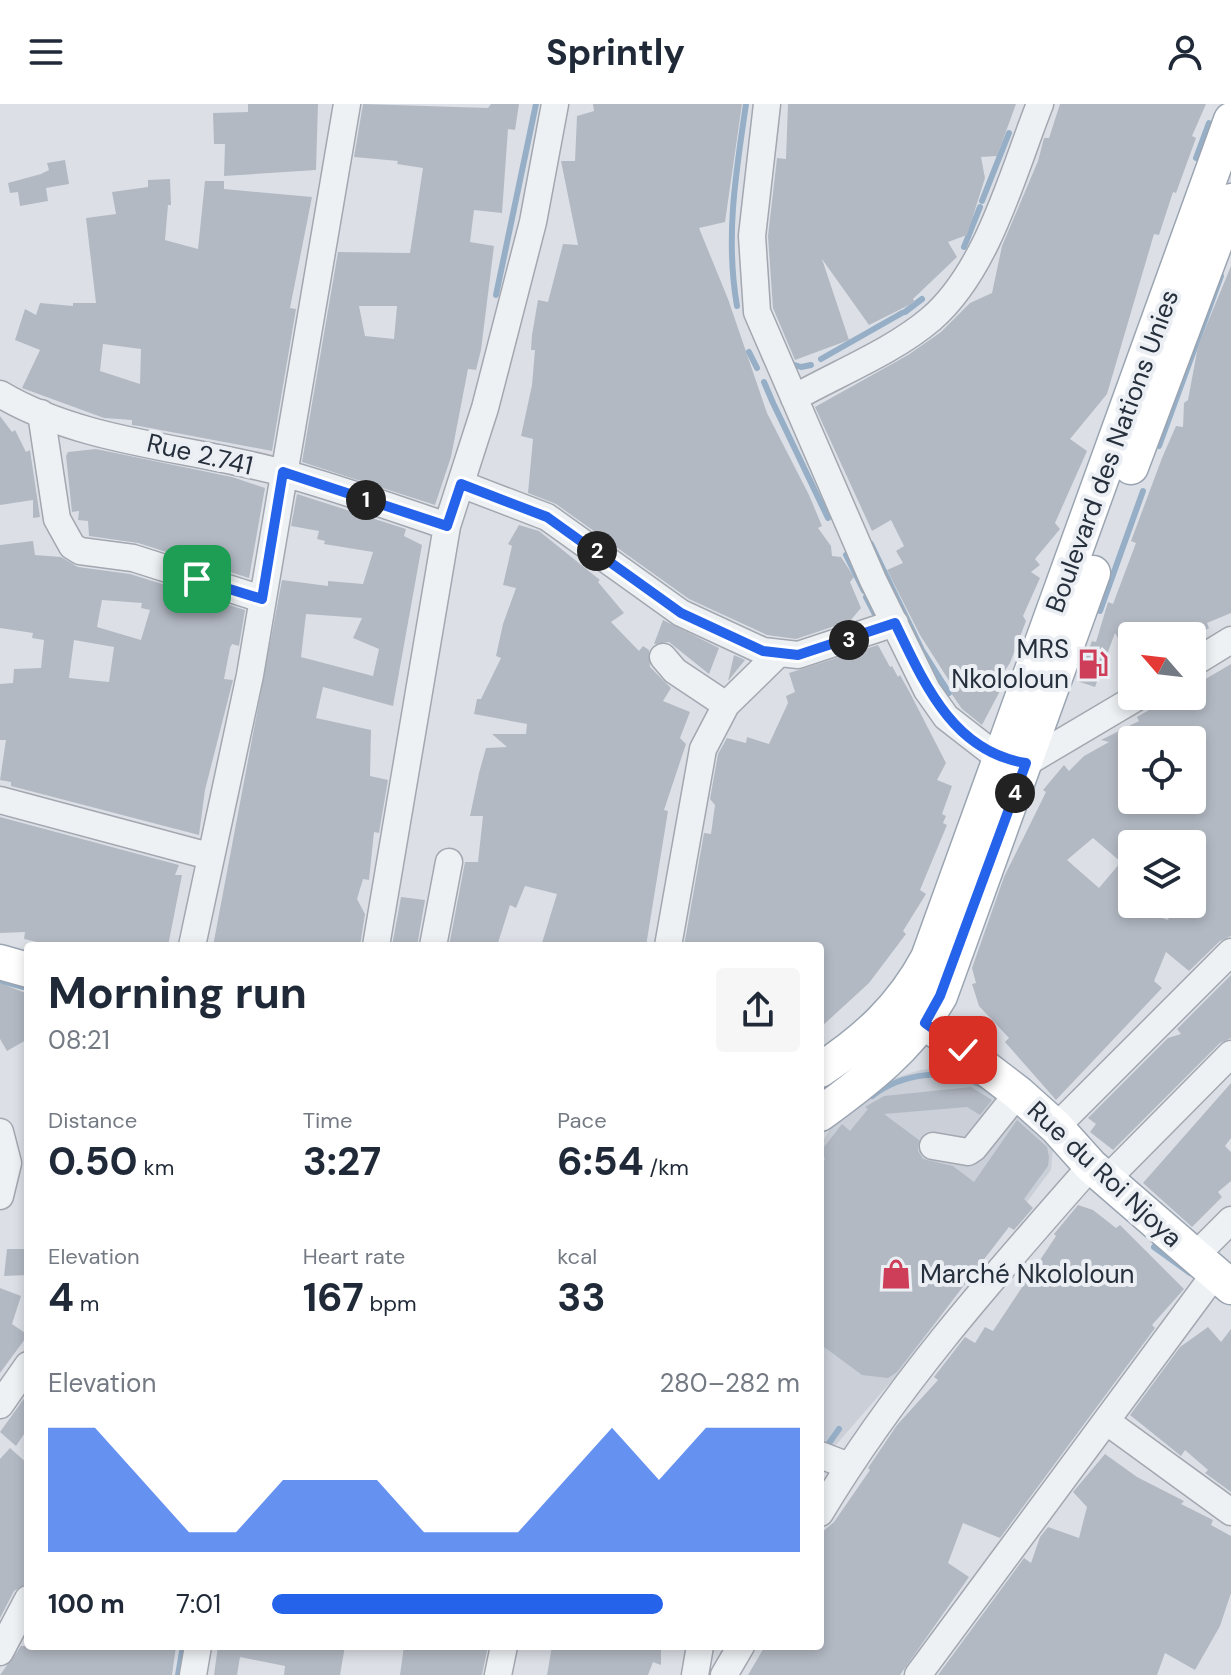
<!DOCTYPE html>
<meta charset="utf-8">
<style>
:root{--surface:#fff;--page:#f6f6f7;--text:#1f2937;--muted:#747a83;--accent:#2563eb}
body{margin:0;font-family:"DM Sans",sans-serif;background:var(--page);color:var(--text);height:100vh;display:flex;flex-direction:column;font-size:30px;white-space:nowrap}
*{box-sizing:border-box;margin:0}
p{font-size:26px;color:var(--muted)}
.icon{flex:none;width:44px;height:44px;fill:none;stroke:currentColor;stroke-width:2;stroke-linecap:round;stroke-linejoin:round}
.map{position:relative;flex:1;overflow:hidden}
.drawer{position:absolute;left:24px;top:838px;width:800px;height:708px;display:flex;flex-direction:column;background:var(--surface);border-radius:8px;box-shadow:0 4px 12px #0003}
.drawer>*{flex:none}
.needle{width:52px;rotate:298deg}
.controls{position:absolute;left:1118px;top:518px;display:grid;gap:16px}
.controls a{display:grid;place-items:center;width:88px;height:88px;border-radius:8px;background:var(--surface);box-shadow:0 4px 12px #0003;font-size:40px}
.pin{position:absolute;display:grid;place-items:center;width:68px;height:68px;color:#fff;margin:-34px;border-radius:16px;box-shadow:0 4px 12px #0006}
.km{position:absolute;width:40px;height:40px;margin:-20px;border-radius:50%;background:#222;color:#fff;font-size:22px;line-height:40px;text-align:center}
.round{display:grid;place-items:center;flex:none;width:84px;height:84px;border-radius:8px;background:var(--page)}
.head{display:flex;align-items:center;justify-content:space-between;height:136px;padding:0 24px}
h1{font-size:44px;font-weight:700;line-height:60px}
.figures{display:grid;grid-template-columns:repeat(3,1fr);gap:12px;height:136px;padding:8px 24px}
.figures div{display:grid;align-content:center}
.figures b{font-size:40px;font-weight:700}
.figures small{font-size:22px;font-weight:400}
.figures p{font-size:22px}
.chart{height:224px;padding:16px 24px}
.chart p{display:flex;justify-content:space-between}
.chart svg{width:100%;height:144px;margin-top:8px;fill:var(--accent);opacity:.7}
ul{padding:0 24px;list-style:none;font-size:26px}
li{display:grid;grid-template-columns:128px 96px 1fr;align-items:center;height:60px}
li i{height:20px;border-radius:10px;background:var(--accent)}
header{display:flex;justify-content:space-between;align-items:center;height:104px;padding:0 24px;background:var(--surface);font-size:36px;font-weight:700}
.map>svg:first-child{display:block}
.built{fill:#cacfd8}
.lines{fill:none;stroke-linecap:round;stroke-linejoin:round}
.stream{stroke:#96afc7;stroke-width:6}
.building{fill:#b3b9c3;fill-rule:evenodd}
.minor-casing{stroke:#a2a7b0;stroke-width:29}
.major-casing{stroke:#9ba5b2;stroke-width:37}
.minor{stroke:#eef1f4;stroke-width:26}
.major{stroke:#fff;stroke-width:34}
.route-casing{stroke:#fff;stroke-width:16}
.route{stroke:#2563eb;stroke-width:10}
.labels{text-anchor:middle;stroke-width:8;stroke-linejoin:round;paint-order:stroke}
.street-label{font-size:26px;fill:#262f3c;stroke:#ebeff4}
.poi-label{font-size:26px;fill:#262f3c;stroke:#ebeff4;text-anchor:end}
</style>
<header><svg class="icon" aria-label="menu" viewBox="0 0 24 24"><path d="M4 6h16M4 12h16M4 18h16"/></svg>Sprintly<svg class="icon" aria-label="person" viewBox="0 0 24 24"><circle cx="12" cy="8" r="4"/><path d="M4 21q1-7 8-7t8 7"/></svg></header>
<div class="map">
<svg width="1231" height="1571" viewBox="0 0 1231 1571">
<rect width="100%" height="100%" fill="#dce0e6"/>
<path class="built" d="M 945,964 L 966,967 L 1005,990 L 1053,1044 L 1051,1066 L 895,1273 L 835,1342 L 820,1367 L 820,1042 L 833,1020 L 870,982 L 920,966 Z"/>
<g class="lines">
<path class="stream" d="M 1196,54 L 1209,19
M 982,97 L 1009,29
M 964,143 L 980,103
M 496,191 L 536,0
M 737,202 C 725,133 736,68 746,0
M 905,208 L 922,195
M 749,248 L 757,264
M 821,255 L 902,209
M 788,259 L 801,263 L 811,261
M 764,278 L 773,299
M 774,301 L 828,414
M 1159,342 L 1221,172
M 871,440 L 922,546 L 949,589
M 846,451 L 864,487
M 866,493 L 878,516
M 1100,507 L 1143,387
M 0,877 L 28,884
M 872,992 C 902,969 949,963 982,981
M 1154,1143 L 1190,1169
M 825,1345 L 839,1325
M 178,1571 L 183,1542"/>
</g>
<path class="building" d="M 248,0 L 318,0 L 316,66 L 224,72 L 225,40 L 214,40 L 213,9 L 248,8 Z
M 363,0 L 488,4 L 491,0 L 519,0 L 515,26 L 508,25 L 502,109 L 474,106 L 470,138 L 494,142 L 481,246 L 476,266 L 468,265 L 451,353 L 435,401 L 302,358 L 338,148 L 410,149 L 423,64 L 397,60 L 398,57 L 354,53 ZM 359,202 L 397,202 L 394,235 L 365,232 Z
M 593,0 L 742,0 L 725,118 L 699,124 L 728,195 L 767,309 L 809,391 L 822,422 L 818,424 L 831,442 L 832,452 L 841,453 L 854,473 L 850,478 L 861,504 L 850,517 L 796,535 L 767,531 L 689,495 L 556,400 L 528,389 L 533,335 L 521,332 L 532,281 L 535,246 L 531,246 L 532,231 L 538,196 L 548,198 L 563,140 L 578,141 L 561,57 L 575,57 L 577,12 L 594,7 Z
M 788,0 L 1016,0 L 997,52 L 981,53 L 985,74 L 967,131 L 948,138 L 957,153 L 913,195 L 915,198 L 869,221 L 822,155 L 849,236 L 795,256 L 773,204 L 768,132 L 777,54 L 786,55 Z
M 1060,0 L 1206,0 L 1192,32 L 1196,34 L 1176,89 L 1173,88 L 1159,131 L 1154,130 L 1107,290 L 1070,335 L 1087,347 L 1055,419 L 1060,425 L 1035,455 L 1040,461 L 1031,468 L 1040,474 L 1023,512 L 1026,517 L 1010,559 L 994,583 L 1000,587 L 982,621 L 962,605 L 951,589 L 955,586 L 920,531 L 887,466 L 903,459 L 896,447 L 904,442 L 891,416 L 872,427 L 815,303 L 908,251 L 941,228 L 970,199 L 992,189 L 1002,142 L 1038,57 L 1044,34 L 1049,34 Z
M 65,56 L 69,80 L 46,84 L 48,97 L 20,102 L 18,88 L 10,89 L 8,79 L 41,70 L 49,66 L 47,59 Z
M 170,75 L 171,101 L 168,101 L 165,136 L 198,145 L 205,77 L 224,77 L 224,85 L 312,93 L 290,204 L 296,205 L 272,347 L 139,322 L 132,321 L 132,316 L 104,314 L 22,284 L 40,246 L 15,236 L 25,205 L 36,211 L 40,199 L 73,202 L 73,199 L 96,199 L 86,114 L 116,110 L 112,88 L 148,83 L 148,76 ZM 103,240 L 141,245 L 140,280 L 100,267 Z
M 1231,162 L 1231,509 L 1207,519 L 1209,524 L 1195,532 L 1132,532 L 1132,558 L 1115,529 L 1095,583 L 1077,577 L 1092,537 L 1096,538 L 1108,498 L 1113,500 L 1136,439 L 1131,437 L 1162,354 L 1176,322 L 1183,323 L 1184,299 L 1188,296 L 1198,242 Z
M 0,312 L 12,328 L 15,326 L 26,348 L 30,346 L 40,413 L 33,414 L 33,396 L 0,401 Z
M 96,345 L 232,373 L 265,384 L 249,474 L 138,439 L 89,432 L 88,417 L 78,416 L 79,407 L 72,408 L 66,352 L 68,348 Z
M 297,390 L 406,425 L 404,432 L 422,441 L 393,602 L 323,583 L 316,614 L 371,626 L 370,672 L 388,676 L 379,729 L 374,728 L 369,776 L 363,775 L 357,795 L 365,810 L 360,842 L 213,842 L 282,476 L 328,482 L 328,477 L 363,480 L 373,448 L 324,440 L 325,437 L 317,435 L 319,427 L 291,422 ZM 306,510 L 362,514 L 353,534 L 379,545 L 373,572 L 301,553 Z
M 519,421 L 539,427 L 600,476 L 598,478 L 624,509 L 611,518 L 639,547 L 643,542 L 649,546 L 650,563 L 671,584 L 663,597 L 690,608 L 680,634 L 686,640 L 664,706 L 668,707 L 646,842 L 541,842 L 557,790 L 525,782 L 516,804 L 510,801 L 497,842 L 462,838 L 461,842 L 449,842 L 465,758 L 478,758 L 483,712 L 470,712 L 479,669 L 486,644 L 507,643 L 492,630 L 526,630 L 527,620 L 474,610 L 477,595 L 481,595 L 501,554 L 496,552 L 503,520 L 516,484 L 503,481 L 512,442 L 508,440 Z
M 33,437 L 35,451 L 61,453 L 78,463 L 130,470 L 245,506 L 239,542 L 232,540 L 230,544 L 224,575 L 233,576 L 205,686 L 199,731 L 11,682 L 11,678 L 0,676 L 6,636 L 0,636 L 0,580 L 13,579 L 14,565 L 41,564 L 44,536 L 32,534 L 33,529 L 0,524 L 0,441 ZM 102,496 L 142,499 L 141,504 L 150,506 L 141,536 L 97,523 ZM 74,536 L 114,543 L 109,578 L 69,574 Z
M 663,516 L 719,544 L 709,570 L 669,538 L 654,540 Z
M 878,541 L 890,563 L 892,562 L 898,573 L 900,571 L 909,587 L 946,659 L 937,676 L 952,682 L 942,710 L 946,712 L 943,719 L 947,721 L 920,786 L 926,790 L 903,827 L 906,830 L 869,879 L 820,924 L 820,842 L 684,842 L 704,729 L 711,730 L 715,701 L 710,695 L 718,650 L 727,634 L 746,639 L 747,633 L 769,640 L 788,599 L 786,592 L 795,588 L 789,569 Z
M 734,551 L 745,556 L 728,577 Z
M 1231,560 L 1231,832 L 1220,837 L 1189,867 L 1166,848 L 1154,877 L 1162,884 L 1056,996 L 1005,938 L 1009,934 L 979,902 L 972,880 L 976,879 L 972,864 L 1004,773 L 1046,688 L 1043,686 L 1064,661 L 1069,667 L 1084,652 L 1109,638 L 1101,636 L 1139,617 L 1137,613 L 1156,602 L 1180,592 L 1192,592 L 1192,583 ZM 1132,636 L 1192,636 L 1192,696 L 1132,696 ZM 1093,734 L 1121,758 L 1099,784 L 1067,756 ZM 1132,740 L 1192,740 L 1192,800 L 1185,800 L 1176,814 L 1169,813 L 1168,816 L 1124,801 L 1132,787 Z
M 0,713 L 179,761 L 175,771 L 182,771 L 168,842 L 54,842 L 24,835 L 25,828 L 0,829 Z
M 401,793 L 425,796 L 417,842 L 392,842 Z
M 1231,871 L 1231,934 L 1220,939 L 1113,1046 L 1090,1028 L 1096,1020 L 1088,1014 L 1168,934 L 1181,930 L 1177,925 Z
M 0,879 L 28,890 L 28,935 L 7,947 L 0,935 Z
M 1231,979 L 1231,1034 L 1225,1042 L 1231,1048 L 1231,1077 L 1218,1088 L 1222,1093 L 1192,1123 L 1143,1079 Z
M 971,983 L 992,996 L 980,1011 L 967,1003 L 884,1010 L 919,1036 L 918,1047 L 923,1055 L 953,1062 L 974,1078 L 1017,1016 L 1047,1043 L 1049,1053 L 1048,1062 L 1024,1095 L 1033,1104 L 1014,1126 L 1009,1123 L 897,1268 L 888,1274 L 862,1271 L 820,1240 L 820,1063 L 825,1055 L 820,1048 L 842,1020 L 850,1027 L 868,1005 L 865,1003 L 884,992 Z
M 1078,1101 L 1093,1106 L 1116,1124 L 1120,1121 L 1184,1185 L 1152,1221 L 1155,1224 L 1000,1434 L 963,1419 L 948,1459 L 969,1473 L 900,1571 L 748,1571 L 765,1542 L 820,1542 L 820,1430 L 834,1418 L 870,1366 L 868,1364 L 897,1321 L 938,1276 L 934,1273 L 965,1233 L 975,1239 L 985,1223 L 993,1227 L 1056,1132 L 1054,1130 Z
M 7,1145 L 28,1145 L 27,1171 L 4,1172 Z
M 0,1184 L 21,1192 L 12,1220 L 28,1231 L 0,1269 Z
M 1208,1223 L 1221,1238 L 1231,1225 L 1231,1388 L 1205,1369 L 1208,1366 L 1185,1346 L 1181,1352 L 1130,1311 L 1180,1243 Z
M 28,1289 L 28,1324 L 16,1342 L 0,1328 Z
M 10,1344 L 28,1360 L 28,1479 L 14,1487 L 0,1514 L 0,1355 Z
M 1105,1350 L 1137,1373 L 1184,1397 L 1181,1400 L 1213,1416 L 1211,1421 L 1231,1432 L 1231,1489 L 1220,1522 L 1195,1566 L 1165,1549 L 1157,1571 L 938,1571 L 1024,1454 L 1031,1459 L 1040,1433 L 1048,1423 L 1079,1434 L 1087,1403 L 1073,1388 Z
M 21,1542 L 176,1542 L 172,1571 L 0,1571 Z
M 218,1542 L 345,1542 L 340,1571 L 284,1571 L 285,1562 L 240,1553 L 237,1571 L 214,1571 Z
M 404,1542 L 488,1542 L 482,1571 L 400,1571 Z
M 552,1542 L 655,1542 L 661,1544 L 661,1561 L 653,1558 L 648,1571 L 547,1571 Z"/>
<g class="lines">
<g class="minor-casing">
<path id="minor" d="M 767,0 L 752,132 L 757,208 L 873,476 L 927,586 L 946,613 L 1000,655 L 1026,659 L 1139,592
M 0,290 C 84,340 191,343 283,369 C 338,384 393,404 447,422
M 794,294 C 838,269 892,248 931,215 C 988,166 1013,68 1040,0
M 41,309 L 57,415 L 72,442 L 80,447 L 133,454 L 262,495
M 461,380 L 547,413 L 681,509 L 763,547 L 798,551 L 895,519
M 663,553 L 675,567 L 726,601
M 1192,560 L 1231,536
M 0,696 L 209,752
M 192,842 L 250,571 L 347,0
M 376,842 L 447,422 L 485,304 L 533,118 L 555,0
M 433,842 L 449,758
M 668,842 L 703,645 L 726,601 L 777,551
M 1056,1023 L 1231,848
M 0,1028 L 8,1059 L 0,1092
M 933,1042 L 968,1048 L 974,1044 L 1018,989
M 1106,1076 L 1231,950
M 1194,1153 L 1231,1116
M 0,1301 L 28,1261
M 1106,1317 L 1231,1408
M 820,1351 L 849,1362
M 820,1409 C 896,1282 993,1173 1091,1062
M 0,1548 L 28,1495
M 193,1571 L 198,1542
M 498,1571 L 504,1542
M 695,1571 L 700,1542
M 724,1571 L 741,1542
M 918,1571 L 1214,1171"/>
</g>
<g class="major-casing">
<path id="major" d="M 1131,363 L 1231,97
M 0,858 L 28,866
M 908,905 L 1018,989 L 1056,1023 L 1091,1062 L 1231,1183
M 820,966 C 866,936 902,903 928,854 L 1231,16
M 820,1010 C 867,976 911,942 940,892 L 1093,469"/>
</g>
<use href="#minor" class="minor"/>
<use href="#major" class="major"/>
</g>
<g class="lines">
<g class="route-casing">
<path id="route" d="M 197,475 L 262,495 L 283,368 L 447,422 L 461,380 L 547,413 L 681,509 L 763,547 L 798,551 L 895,519 C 924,579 953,648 1026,659 L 940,892 L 925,919 L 963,946"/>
</g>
<use href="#route" class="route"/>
</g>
<defs>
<g id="fuel-bare" transform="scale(2.4)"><path d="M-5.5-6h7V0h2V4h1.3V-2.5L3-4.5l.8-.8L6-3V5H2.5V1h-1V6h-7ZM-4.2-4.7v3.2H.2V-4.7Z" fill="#ce3e59" stroke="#ebeff4" stroke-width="2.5" paint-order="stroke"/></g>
<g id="shop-bare" transform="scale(2.4)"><path d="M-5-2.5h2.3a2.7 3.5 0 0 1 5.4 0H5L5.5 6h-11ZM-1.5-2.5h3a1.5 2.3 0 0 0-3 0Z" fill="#ce3e59" stroke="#ebeff4" stroke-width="2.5" paint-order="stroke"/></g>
</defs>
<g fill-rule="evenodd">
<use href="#fuel-bare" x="1093" y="560"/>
<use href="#shop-bare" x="896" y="1170"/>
</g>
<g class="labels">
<g class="street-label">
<text transform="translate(1112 347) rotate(-70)" y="9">Boulevard des Nations Unies</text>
<text transform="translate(200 350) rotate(13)" y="9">Rue 2.741</text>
<text transform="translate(1105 1070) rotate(43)" y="9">Rue du Roi Njoya</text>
</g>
<g class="poi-label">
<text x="1069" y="554">MRS<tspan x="1069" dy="30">Nkololoun</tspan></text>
<text x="920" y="1179" text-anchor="start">Marché Nkololoun</text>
</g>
</g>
</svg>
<div class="controls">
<a><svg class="needle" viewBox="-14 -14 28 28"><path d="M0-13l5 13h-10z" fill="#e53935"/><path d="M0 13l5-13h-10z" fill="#747a83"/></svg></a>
<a><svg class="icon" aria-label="locate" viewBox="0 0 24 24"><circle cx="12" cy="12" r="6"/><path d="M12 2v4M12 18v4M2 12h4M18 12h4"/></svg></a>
<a><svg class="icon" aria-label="layers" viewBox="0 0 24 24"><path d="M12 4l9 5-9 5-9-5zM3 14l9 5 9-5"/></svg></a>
</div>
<div class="pin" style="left:197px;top:475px;background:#1e9e55"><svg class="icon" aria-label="arrive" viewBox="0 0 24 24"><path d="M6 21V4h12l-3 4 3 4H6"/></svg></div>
<div class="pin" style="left:963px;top:946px;background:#d93025"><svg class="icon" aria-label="check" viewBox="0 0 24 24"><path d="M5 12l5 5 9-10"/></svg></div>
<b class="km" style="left:366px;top:396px">1</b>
<b class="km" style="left:597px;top:447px">2</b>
<b class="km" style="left:849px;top:536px">3</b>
<b class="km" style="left:1015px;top:689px">4</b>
<section class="drawer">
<div class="head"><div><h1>Morning run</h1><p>08:21</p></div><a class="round"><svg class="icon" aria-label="share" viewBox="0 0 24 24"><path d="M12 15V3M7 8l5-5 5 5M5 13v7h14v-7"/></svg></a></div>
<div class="figures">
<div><p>Distance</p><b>0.50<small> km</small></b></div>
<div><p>Time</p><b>3:27</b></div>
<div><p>Pace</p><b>6:54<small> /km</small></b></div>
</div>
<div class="figures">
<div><p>Elevation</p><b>4<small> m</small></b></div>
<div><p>Heart rate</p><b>167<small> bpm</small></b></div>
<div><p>kcal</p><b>33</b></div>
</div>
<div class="chart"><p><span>Elevation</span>280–282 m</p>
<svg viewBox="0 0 160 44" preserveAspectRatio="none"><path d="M0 44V6L10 6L20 22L30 38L40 38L50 22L60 22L70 22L80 38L90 38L100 38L110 22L120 6L130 22L140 6L150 6L160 6V44z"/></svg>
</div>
<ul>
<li><b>100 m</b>7:01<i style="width:74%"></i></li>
</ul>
</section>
</div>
